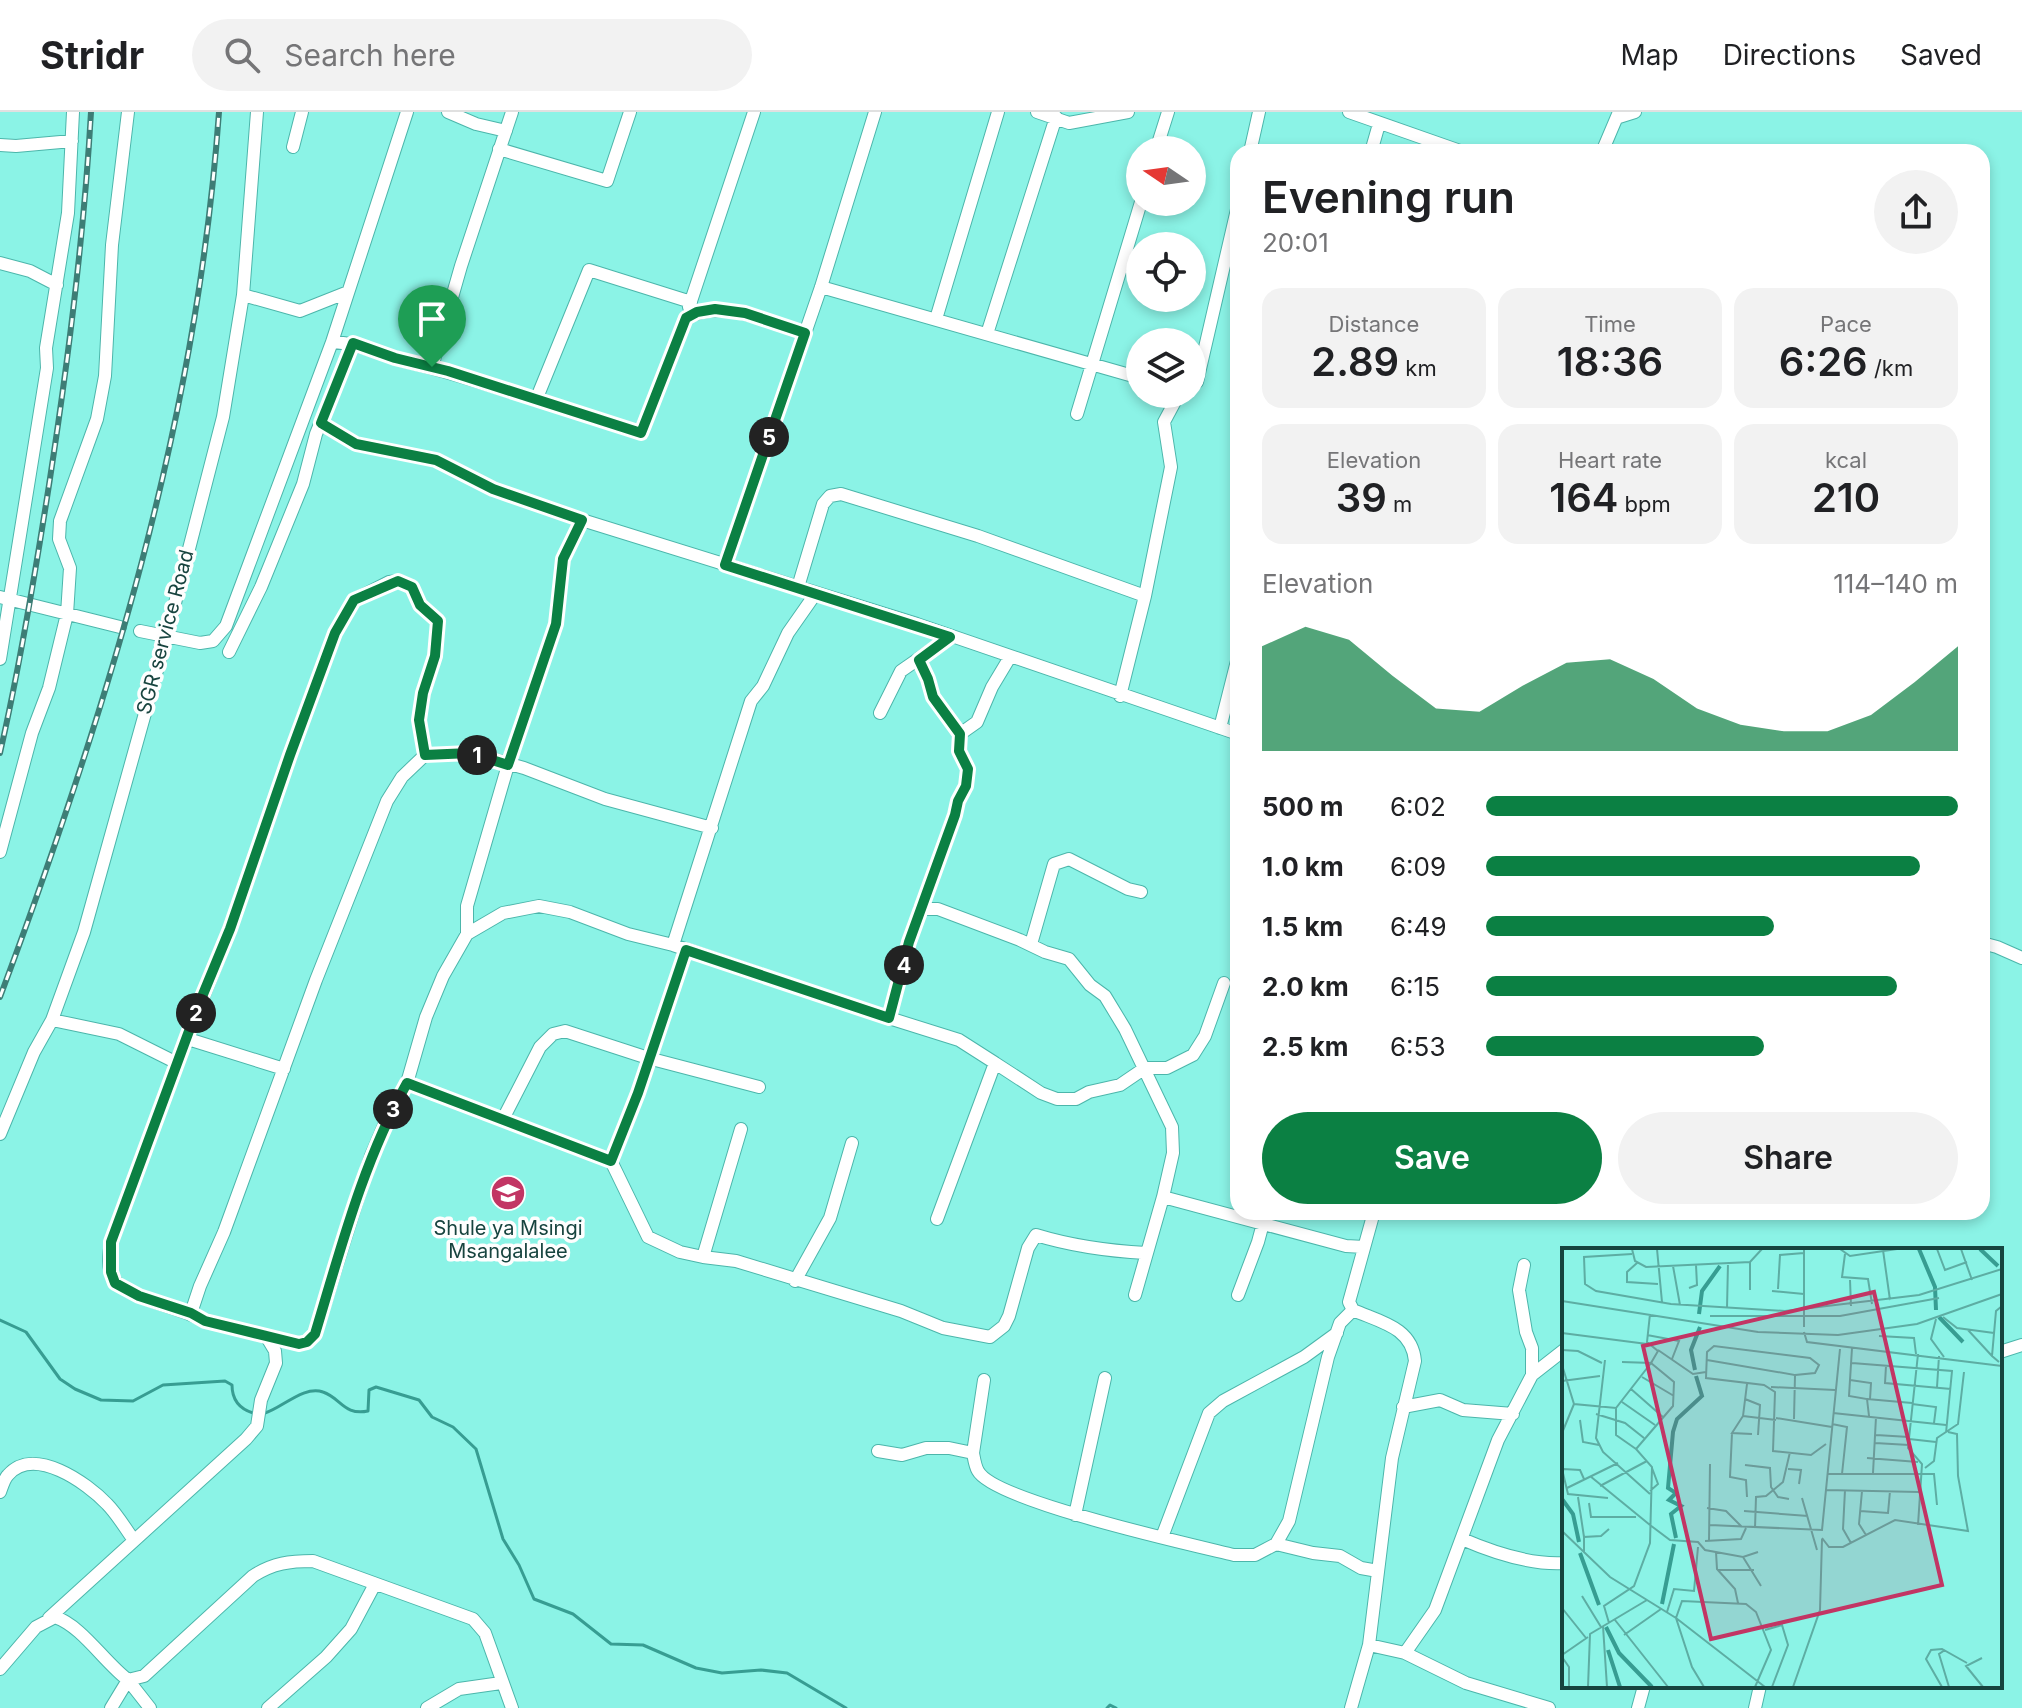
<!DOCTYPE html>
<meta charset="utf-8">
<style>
:root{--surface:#fff;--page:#f2f2f2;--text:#202124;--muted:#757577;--line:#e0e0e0;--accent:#0b8043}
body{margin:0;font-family:Inter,sans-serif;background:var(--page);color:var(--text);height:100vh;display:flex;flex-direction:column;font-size:30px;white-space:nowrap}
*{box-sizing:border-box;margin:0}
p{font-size:26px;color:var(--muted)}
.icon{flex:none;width:44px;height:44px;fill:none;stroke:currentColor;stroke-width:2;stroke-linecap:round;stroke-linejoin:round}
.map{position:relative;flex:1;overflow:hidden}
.drawer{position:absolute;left:1230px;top:32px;width:760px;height:1076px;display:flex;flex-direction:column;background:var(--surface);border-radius:24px;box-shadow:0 4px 12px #0003}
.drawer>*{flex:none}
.needle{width:52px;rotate:283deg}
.controls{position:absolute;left:1126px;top:24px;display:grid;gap:16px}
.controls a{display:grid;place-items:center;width:80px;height:80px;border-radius:50%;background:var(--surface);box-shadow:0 4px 12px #0003;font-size:40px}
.pin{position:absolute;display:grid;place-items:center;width:68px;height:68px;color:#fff;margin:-82px -34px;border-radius:50% 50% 50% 0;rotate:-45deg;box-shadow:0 0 8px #0007}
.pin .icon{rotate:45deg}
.km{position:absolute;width:40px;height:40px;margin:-20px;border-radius:50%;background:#222;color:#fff;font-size:22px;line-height:40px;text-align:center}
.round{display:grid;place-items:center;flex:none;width:84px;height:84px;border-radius:42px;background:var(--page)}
.headline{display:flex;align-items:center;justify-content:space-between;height:136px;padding:0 32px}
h1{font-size:44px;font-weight:600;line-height:60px}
.figures{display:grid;grid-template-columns:repeat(3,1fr);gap:12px;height:136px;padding:8px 32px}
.figures div{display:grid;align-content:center;border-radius:20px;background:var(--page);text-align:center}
.figures b{font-size:40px;font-weight:600}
.figures small{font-size:22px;font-weight:400}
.figures p{font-size:22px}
.chart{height:224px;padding:16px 32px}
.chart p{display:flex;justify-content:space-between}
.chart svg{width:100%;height:144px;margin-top:8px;fill:var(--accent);opacity:.7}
.primary-button{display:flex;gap:16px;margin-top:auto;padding:16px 32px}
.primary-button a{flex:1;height:92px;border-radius:48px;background:var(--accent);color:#fff;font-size:32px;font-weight:600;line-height:92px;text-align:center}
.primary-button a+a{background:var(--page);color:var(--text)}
ul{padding:0 32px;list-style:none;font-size:26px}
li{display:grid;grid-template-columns:128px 96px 1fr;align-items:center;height:60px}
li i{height:20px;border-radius:10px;background:var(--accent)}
header{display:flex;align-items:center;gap:48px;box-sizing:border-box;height:112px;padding:0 40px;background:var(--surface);border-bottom:2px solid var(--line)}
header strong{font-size:38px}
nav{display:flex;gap:44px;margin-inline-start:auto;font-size:28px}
.search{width:560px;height:72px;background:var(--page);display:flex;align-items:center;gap:20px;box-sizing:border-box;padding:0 28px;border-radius:44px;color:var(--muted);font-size:30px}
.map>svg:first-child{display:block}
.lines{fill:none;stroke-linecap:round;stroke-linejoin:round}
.stream{stroke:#379d92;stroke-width:3}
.minor-casing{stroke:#4cb6ab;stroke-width:14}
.minor{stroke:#fff;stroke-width:12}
.rail-casing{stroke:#3d7d76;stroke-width:6}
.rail{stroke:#fefefe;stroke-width:3;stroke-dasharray:9;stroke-linecap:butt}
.route-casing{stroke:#fff;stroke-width:16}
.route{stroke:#0b8043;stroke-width:10}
.labels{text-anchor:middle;stroke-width:7;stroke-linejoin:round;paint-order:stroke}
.street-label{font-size:20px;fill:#17443f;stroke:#fefefe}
.poi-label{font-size:20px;fill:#17443f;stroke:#fefefe}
.inset-river{fill:none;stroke:#379d92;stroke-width:4}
.inset-road{fill:none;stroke:#5dada3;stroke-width:2}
.view{fill:#c23564;fill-opacity:0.15;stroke:#c23564;stroke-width:4}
.inset-edge{fill:none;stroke:#17443f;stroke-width:4}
</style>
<header>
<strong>Stridr</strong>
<div class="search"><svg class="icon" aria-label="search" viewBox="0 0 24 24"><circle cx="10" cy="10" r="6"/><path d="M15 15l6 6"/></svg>Search here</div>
<nav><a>Map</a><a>Directions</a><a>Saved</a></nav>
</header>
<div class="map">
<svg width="2022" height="1596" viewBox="0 0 2022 1596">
<rect width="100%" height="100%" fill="#8bf3e6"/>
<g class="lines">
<path class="stream" d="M 0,1208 L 26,1220 L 60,1267 L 75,1277 L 101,1288 L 133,1289 L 163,1273 L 225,1269 L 232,1273 C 232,1288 240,1297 253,1301
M 265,1301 C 282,1296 304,1273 323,1280 C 341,1286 344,1304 368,1299 L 369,1278 L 376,1275 L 419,1288 L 432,1305 L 453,1315 L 476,1337 L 503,1427 L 519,1453 L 534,1487 L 573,1502 L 611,1532 L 643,1533 L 696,1556 L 722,1561 L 761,1558 L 787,1561 L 846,1596
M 1107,1596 L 1110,1593 L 1116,1596"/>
<g class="minor-casing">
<path id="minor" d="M 448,0 L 476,12 L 506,19
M 1037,0 L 1069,11 L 1128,0
M 1349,0 L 1463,40
M 1619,5 L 1635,0
M 0,33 L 16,34 L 72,29
M 293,35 L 302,0
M 499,37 L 607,69 L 630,0
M 1156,38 L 1168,0
M 1250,40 L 1259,0
M 1371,40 L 1379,12
M 1602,40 L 1619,0
M 0,151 L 30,159 L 57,173
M 821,175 L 1140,266
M 243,183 L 300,199 L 348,180
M 689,195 L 754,0
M 936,207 L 998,0
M 987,222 L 1056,5
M 332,230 C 360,231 382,243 409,250 C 487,270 564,297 641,321 L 686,206 C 724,186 767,210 805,221
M 432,255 L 461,154 L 512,0
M 1192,273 L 1197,270 L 1238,93
M 536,288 L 589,158 L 691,190
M 1077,302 L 1141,90
M 321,311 L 356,332 L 436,348 L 493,377 L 582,408 L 917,512 L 1238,622
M 725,453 L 821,175 L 875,0
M 798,475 L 823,392 L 830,384 L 841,382 L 978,424 L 1145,484
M 0,485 L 120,515
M 140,519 L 200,531 L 213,529 L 226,514 L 332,230 L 407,0
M 229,540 L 261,475 L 303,372 L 316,322 L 353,231
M 0,547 L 47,256 L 46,236 L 68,101 L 73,0
M 1120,584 L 1145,484 L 1171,355 L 1164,310 L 1179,282
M 880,601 L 901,559 L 950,525
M 1220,616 L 1238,545
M 960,622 L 977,610 L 992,575 L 1010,545
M 425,643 L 419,608 L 423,581 L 435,544 L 438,509 L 420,493 L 412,475 L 398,469 L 389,470 L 354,488 L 335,521 L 290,643 L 230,817 L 177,951 L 111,1130 C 109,1142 107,1157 114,1167 C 126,1186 183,1196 205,1209 L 299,1232 L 307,1230 L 315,1222 L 371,1044 L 386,1009 L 407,971 L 426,905 L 443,864 L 467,822 L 503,801 L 539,794 L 570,800 L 628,822 L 673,833 L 889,906 L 909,830 L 955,703 L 958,689 L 966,674 L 968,657 L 959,639 L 960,622 L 933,585 L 928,567 L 919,548
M 0,740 L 32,621 L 49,576 L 67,502 L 70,456 L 59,427 L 60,409 L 97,307 L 105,264 L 112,133 L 128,0
M 920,797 L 938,797 L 1020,828 L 1045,840 L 1069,847 L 1090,873 L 1105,884 L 1125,917 L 1172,1015 L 1173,1041 L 1163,1085 L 1346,1134 L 1364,1135
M 467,822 L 467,794 L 508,653 L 556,512 L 563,447 L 582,408
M 1982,831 L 1997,835 L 2022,846
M 1031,832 L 1054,752 L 1069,747 L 1128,777 L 1141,780
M 673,833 L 751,589 L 763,574 L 788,521 L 816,481
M 889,906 L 959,928 L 995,951
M 52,908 L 119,922 L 177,951
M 188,927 L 284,957
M 407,971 L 611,1049 L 648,1125 L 680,1140 L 703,1145 L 741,1017
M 503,1007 L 540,935 L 553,922 L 565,919 L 648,946 L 759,975
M 0,1022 L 34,940 L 52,908 L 84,820 L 166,526 L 223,305 L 243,183 L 257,0
M 611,1049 L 638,981 L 686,838
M 937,1107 L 995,951 L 1041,981 L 1057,987 L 1076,987 L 1089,980 L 1120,973 L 1145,956 L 1167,956 L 1193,943 L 1205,924 L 1224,871
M 703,1145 L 736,1149 L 901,1199 L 943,1216 L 990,1225 L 1004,1214 L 1009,1204 L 1028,1136 L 1036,1123 C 1072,1134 1109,1139 1146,1141
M 795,1169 L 830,1106 L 852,1031
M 1135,1183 L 1163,1085
M 1238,1183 L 1258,1130 L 1266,1100
M 1353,1198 C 1380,1210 1412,1215 1415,1249 L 1392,1346 L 1369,1533
M 1353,1198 L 1349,1190 L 1374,1100
M 191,1201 L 200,1174 L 224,1120 L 316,868 L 387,689 L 402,665 L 425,643 L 470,641 L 524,656 L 605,687 L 712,716
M 2000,1240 L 2022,1233
M 1532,1263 L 1564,1238
M 1403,1295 L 1440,1288 L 1463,1298 L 1513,1302
M 878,1339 L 902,1343 L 926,1336 L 949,1336 L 973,1341 C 974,1346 975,1354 978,1359 C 994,1389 1193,1433 1234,1443 L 1255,1443 L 1276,1432 L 1313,1441 L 1340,1444 L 1361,1456 L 1378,1459
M 973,1341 L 984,1268
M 0,1380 C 2,1375 4,1367 8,1363 C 34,1333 87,1371 107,1392 C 117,1402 125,1416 133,1427
M 1075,1403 L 1105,1266
M 1162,1425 L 1209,1301 L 1223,1289 L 1304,1245 L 1337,1221
M 1462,1427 C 1492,1440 1530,1453 1564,1451
M 1276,1432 L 1289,1409 L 1328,1245 L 1340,1211 L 1353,1198
M 49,1506 L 246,1327 L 257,1314 L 261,1288 L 276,1251 L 275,1239 L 266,1224
M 1405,1541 L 1466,1571 L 1549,1596
M 0,1557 L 36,1515 L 55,1505 C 82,1514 104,1550 128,1568 L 144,1564 L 253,1464 C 273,1451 290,1449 313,1449 L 473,1507 L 485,1521 L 512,1596
M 111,1596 L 128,1568 L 150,1596
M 268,1596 L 326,1545 L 351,1517 L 375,1472
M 427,1596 L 459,1577 L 501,1571
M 1351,1596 L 1369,1533 L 1405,1541 L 1435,1498 L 1498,1328 L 1532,1263 L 1532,1236 L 1526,1220 L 1519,1178 L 1524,1153
M 1638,1596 L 1644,1574
M 1755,1596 L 1760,1574"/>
</g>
<use href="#minor" class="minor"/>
<g class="rail-casing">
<path id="rail" d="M 0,641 C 20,553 35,463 49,373 C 68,250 84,125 91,0
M 0,885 C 108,596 197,309 219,0"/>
</g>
<use href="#rail" class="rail"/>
</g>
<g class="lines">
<g class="route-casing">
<path id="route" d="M 715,197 L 745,201 L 805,221 L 725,453 L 950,525 L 919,548 L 928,567 L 933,585 L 960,622 L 959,639 L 968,657 L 966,674 L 958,689 L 955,703 L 909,830 L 889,906 L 686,838 L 638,981 L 611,1049 L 407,971 C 363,1050 341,1136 315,1222 L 307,1230 L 299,1232 L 205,1209 L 191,1201 L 139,1184 L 115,1171 L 111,1160 L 111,1130 L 199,892 L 230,817 L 290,643 L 335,521 L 354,488 L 398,469 L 412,475 L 420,493 L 438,509 L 435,544 L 423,581 L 419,608 L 425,643 L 470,641 L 508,653 L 556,512 L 563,447 L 582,408 L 493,377 L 436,348 L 356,332 L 321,311 L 353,231 L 395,246 L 448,259 L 641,321 L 686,206 L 697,200 Z"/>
</g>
<use href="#route" class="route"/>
</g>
<defs>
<g id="school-disc" transform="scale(1.8)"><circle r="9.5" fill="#c23564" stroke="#fefefe"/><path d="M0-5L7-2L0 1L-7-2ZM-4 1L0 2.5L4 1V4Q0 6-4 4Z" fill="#fff"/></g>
</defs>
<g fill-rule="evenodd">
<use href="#school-disc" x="508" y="1081"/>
</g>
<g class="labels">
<g class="street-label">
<text transform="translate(165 520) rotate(-75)" y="7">SGR service Road</text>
</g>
<g class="poi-label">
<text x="508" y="1123">Shule ya Msingi<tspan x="508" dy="23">Msangalalee</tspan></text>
</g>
</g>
<g transform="translate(1562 1136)">
<rect width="440" height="440" fill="#8bf3e6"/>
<path class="inset-river" d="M 357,1 L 373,39 L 374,62M 418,1 L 436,18M 137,66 L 140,43 L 158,18M 377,69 L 401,94M 133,122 L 129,102 L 138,79M 0,251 L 11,266 L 17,294M 114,290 L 109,266 L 119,258 L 107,252 L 114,245 L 106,240 L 111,184 L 115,171 L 140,148 L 134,128M 18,305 L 37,357M 100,356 L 112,296M 44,379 L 57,405 L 90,439M 46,402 L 58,439"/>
<path class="inset-road" d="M 70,1 L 73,13 L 84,19 L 188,14 L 200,1M 95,1 L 100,54M 278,1 L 288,8 L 335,1M 375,1 L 383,22 L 405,14M 399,1 L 410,32M 321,2 L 328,52M 70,6 L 22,9 L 23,36 L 34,43 L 109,56 L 223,63 L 357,47 L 440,21M 283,6 L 280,29 L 306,31 L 310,56M 75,15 L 65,24 L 65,34 L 96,36M 111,18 L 118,57M 288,32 L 289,58M 127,40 L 135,37 L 134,17M 216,41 L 218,7 L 242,5M 188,42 L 188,14M 210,43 L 242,46M 0,53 L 196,84 L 276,87 L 355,76 L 440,46M 165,60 L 166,15M 148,68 L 278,68 L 377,50M 381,69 L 395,80 L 432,85M 374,71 L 369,91 L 382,109M 242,79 L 242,1M 406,82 L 430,108M 242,84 L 245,94 L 440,118M 0,85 L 85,96M 85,87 L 117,93 L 110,111M 317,88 L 352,90 L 354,106M 290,100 L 287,148 L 305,151 L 307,168M 0,102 L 16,103 L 40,115M 96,102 L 131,126 L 144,124M 43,112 L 34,190 L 41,204 L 88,246M 145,112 L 233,127 L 232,171M 437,114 L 430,108 L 434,63 L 440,58M 290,115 L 390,123 L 384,185M 0,117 L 12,156 L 54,160 L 89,115 L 60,114M 324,118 L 323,135 L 389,141M 233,127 L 253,125 L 257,117 L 248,110 L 152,98 L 145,104 L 144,130 L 202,137 L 213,144 L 211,203 L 249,207 L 264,196M 80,129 L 112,148M 288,132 L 309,135 L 308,151M 0,133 L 38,128M 185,136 L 181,168 L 170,185 L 190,186M 209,139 L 273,142M 375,139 L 377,108M 69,141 L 102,170M 183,151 L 198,157 L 196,187M 305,151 L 350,155M 60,154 L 93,177M 350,156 L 374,159 L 372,175M 54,160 L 54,187 L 74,201M 271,165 L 384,177M 34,166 L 63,175 L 82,190M 181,168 L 214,172M 214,170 L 270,179M 18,172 L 21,194 L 37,197M 270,176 L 285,179 L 280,226M 0,185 L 12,156M 170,185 L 168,229 L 184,232 L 185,249M 314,187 L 347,189M 347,191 L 374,194M 313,195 L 347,197M 305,210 L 356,214M 183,217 L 208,220 L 209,239 L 216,249 L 227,251M 363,220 L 372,213 L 375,190 L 396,176 L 402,124M 0,221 L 6,246 L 46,250M 1,221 L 18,222 L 22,231M 226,221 L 239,222 L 237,236M 311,225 L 314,169M 265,226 L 372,226 L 375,257M 28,228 L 88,277M 38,238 L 85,213M 5,240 L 56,215M 264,242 L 357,244M 283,242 L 281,281 L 289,295M 88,243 L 96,236 L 90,220M 300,243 L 297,276 L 304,287M 16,249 L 22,289M 240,250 L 255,302M 27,255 L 29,269 L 74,269M 145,260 L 164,263 L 180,279M 182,263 L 246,268M 298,263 L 326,265 L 328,243M 88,277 L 108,292 L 136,294 L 143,302 L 181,309 L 196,304M 148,277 L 260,282 L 278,101M 356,277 L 360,216 L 346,200 L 356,106M 193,280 L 194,249 L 204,248 L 221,234 L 228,204M 0,283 L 48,329 L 114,370 L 203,439M 260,290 L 267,299 L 281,299 L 333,272 L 406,283 L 396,228 L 395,186 L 386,184M 143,293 L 179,291 L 184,280M 147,293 L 148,216M 154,304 L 155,321 L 173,341 L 176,355M 22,305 L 22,289 L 39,288 L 47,281M 181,309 L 199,338M 155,322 L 192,322M 440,322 L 440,350M 20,348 L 39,379M 0,360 L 24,390M 105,364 L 112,341 L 132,343 L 136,299M 53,372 L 106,439M 47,375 L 42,358 L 72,338 L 88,295 L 90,219 L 74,201 L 111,158 L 112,134 L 89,115 L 96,103 L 85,94 L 88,66M 41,378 L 45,439M 203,382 L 220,377 L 226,397 L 210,439M 62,387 L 99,361M 383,402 L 377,406 L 387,439M 0,407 L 26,389M 0,409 L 7,419 L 7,439M 420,410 L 404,418 L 421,439M 26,439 L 28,386 L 85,352M 142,439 L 130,419 L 114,370 L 120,353 L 184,356 L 194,364 L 209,402 L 193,439M 231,439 L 258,362 L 260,291M 380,439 L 364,411 L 369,402 L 380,401 L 405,415"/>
<path class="view" d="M 312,44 L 380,337 L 149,391 L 81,98 Z"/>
<rect width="440" height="440" class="inset-edge"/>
</g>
</svg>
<div class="controls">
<a><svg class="needle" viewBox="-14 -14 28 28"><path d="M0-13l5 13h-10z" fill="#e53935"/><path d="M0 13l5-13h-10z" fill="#757577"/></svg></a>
<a><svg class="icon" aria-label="locate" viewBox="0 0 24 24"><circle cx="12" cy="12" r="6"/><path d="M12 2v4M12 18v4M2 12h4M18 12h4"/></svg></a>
<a><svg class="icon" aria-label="layers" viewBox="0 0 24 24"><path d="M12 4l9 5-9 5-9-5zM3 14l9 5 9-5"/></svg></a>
</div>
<div class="pin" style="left:432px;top:255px;background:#1e9e55"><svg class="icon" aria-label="arrive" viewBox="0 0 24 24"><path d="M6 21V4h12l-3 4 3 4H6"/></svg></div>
<b class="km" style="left:477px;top:643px">1</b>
<b class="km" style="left:196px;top:901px">2</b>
<b class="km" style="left:393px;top:997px">3</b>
<b class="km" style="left:904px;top:853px">4</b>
<b class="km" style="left:769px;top:325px">5</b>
<section class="drawer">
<div class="headline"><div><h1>Evening run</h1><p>20:01</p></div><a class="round"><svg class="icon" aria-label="share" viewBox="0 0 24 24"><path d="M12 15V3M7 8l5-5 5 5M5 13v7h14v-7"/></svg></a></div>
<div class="figures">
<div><p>Distance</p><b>2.89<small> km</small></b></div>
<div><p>Time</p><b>18:36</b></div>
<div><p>Pace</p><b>6:26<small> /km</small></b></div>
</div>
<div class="figures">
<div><p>Elevation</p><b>39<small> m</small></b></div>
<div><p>Heart rate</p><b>164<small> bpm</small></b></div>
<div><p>kcal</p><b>210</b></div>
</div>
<div class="chart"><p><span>Elevation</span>114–140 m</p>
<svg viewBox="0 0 160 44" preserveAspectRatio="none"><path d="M0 44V12L10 6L20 10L30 21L40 31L50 32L60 24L70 17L80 16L90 22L100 31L110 36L120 38L130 38L140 33L150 23L160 12V44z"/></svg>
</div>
<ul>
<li><b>500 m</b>6:02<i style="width:100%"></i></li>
<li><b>1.0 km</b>6:09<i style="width:92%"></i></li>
<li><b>1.5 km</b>6:49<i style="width:61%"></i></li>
<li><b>2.0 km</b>6:15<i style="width:87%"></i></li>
<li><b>2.5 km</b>6:53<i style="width:59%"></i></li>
</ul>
<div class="primary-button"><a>Save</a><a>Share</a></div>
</section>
</div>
